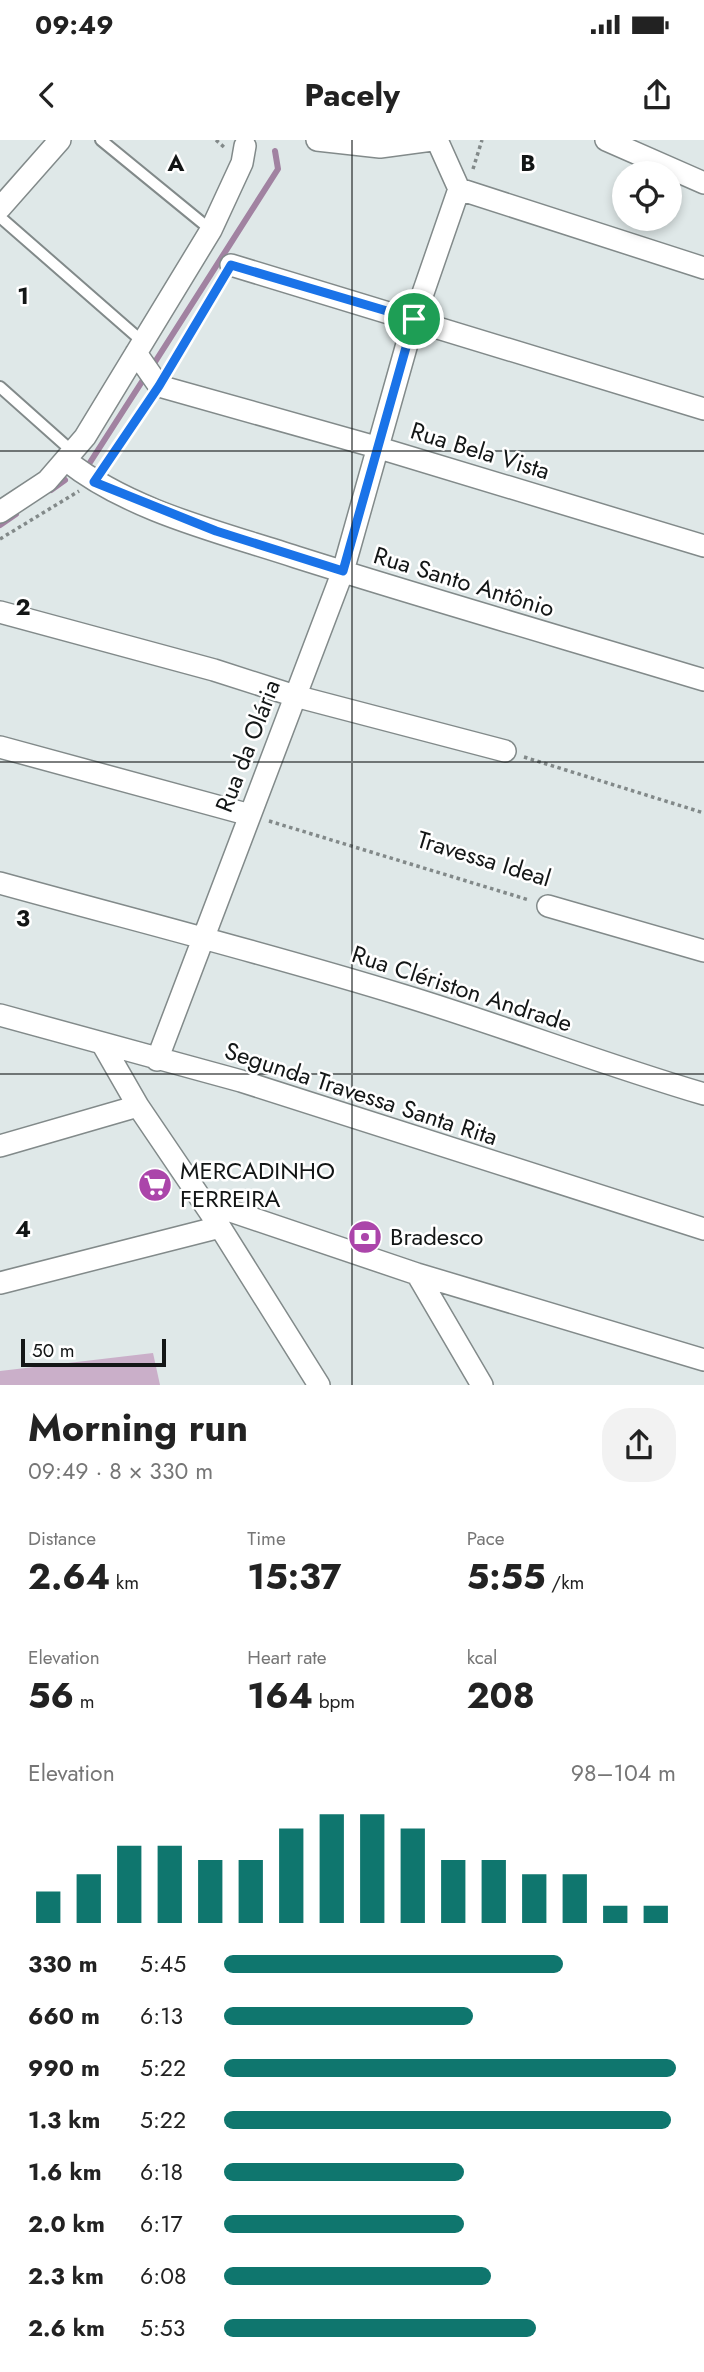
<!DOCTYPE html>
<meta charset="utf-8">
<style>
:root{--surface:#fff;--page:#f2f2f2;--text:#222;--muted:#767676;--accent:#0f766e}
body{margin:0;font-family:Jost,sans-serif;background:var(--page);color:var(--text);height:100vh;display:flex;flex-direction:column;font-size:26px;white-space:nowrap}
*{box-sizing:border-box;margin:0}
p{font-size:23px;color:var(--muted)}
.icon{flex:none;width:38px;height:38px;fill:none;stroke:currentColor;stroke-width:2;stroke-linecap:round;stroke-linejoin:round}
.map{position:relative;height:1245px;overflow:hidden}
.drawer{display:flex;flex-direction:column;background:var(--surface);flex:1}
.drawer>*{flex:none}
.controls{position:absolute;left:612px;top:21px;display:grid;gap:14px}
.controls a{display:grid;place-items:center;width:70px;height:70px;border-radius:50%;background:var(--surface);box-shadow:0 4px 10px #0003;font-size:35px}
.scale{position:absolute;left:21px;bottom:18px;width:145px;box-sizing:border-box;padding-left:7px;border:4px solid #131616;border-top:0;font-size:19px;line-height:24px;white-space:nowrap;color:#131616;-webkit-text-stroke:5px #fff;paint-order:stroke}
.pin{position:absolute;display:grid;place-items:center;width:60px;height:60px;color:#fff;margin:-30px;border:4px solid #fff;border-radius:50%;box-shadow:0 2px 7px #0007}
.round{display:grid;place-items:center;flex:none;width:74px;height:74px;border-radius:28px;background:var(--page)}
.summary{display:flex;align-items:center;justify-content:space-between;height:119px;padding:0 28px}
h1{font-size:38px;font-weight:700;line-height:52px}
.figures{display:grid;grid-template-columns:repeat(3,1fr);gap:10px;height:119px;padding:7px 28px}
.figures div{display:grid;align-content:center}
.figures b{font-size:35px;font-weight:700}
.figures small{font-size:19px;font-weight:400}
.figures p{font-size:19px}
.chart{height:196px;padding:14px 28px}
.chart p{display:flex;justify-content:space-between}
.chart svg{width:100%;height:126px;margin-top:7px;stroke:var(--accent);stroke-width:6}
ul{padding:0 28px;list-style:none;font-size:23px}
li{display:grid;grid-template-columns:112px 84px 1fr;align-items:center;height:52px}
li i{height:18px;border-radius:9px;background:var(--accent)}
.status{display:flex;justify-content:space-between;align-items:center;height:49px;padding:0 35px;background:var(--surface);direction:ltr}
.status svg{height:19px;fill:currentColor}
header{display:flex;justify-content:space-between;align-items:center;height:91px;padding:0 28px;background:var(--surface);font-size:32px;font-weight:700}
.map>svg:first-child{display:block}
.green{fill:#caafc9}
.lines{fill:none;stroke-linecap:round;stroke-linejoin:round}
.stream{stroke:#a182a1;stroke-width:6}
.lane-casing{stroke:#828a8a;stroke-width:14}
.street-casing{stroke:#828a8a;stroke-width:24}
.path{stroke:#828989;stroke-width:3.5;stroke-dasharray:3.5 3.5;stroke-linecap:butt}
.lane{stroke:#fff;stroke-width:10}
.street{stroke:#fff;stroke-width:21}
.route-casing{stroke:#fff;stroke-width:14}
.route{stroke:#1a73e8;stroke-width:9}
.grid{fill:none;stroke:#131616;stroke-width:2;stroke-opacity:0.55}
.labels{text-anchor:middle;stroke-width:5;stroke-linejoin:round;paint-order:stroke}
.street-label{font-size:24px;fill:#131616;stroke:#fff}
.poi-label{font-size:24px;fill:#131616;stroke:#fff;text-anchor:start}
.grid-label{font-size:23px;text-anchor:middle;font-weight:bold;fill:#131616;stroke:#fff;stroke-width:5;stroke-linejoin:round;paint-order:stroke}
</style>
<div class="status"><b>09:49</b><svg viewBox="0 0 49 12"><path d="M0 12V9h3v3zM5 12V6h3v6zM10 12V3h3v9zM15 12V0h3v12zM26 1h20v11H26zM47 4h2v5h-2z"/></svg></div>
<header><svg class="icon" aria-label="back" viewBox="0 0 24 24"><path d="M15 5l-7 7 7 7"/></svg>Pacely<svg class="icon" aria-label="share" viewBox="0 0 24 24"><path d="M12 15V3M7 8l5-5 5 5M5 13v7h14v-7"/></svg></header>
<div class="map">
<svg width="704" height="1245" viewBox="0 0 704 1245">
<rect width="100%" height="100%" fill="#dfe8e8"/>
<path class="green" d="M 153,1213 L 160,1245 L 0,1245 L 0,1231 Z"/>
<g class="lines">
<path class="stream" d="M 155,222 L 278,29 L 275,11
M 89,324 L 143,240
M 51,350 L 65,340
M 0,385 L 16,374"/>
<g class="lane-casing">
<path id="lane" d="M 101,0 L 211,90
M 0,77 L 143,202
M 0,247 L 73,312"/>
</g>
<g class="street-casing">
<path id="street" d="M 317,0 L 380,7 L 432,0
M 437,0 L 459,49 L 704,128
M 606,0 L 704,43
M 0,68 L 60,0
M 231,125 L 704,269
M 136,213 L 159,246 L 376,307 L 704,406
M 67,321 C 130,371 220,392 296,417 C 432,460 568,499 704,540
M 0,372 L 47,341 L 85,297 L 211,90 L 242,23 L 245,6
M 0,472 L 214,530 L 295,556 L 505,611
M 0,607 L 250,675
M 0,743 C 134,780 269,814 402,855 C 504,886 602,924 704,954
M 548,766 L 704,811
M 0,875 L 241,941 L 704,1089
M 157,920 L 343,431 L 414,179 L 459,49
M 138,966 L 220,1087 L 319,1245
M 0,1006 L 138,966 L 103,905
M 204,1062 L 417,1134 L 704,1220
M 417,1134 L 482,1245
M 0,1143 L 220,1087"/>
</g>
<path class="path" d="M 216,0 L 225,8
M 473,29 L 482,0
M 170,228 L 221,141
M 106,324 L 149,261
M 0,399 L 79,351
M 524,617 L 704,673
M 269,681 L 529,760"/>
<use href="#lane" class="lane"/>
<use href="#street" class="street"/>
</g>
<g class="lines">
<g class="route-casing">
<path id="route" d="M 231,125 L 414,179 L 343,431 L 216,391 L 94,342 L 159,246 Z"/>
</g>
<use href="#route" class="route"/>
</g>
<path class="grid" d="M 352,0 L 352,1245M 0,311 L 704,311M 0,622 L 704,622M 0,934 L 704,934"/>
<defs>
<g id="supermarket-disc" transform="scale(1.75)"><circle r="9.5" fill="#ab45aa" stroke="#fff"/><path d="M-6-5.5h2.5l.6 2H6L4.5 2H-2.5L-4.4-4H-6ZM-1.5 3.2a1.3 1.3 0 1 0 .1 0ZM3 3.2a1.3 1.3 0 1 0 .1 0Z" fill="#fff"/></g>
<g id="bank-disc" transform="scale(1.75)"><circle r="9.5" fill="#ab45aa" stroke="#fff"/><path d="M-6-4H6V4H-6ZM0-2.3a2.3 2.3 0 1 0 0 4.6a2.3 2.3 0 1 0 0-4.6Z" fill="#fff"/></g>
</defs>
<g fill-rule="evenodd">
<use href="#supermarket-disc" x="155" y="1045"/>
<use href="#bank-disc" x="365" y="1097"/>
</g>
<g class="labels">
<g class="street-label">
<text transform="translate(480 311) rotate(17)" y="8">Rua Bela Vista</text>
<text transform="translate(464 442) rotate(17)" y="8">Rua Santo Antônio</text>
<text transform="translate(248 606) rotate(-69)" y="8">Rua da Olária</text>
<text transform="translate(484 719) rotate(17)" y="8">Travessa Ideal</text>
<text transform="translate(462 849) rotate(18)" y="8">Rua Clériston Andrade</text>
<text transform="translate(361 954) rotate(18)" y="8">Segunda Travessa Santa Rita</text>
</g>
<g class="poi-label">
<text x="180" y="1039">MERCADINHO<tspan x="180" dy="28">FERREIRA</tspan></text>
<text x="390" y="1105">Bradesco</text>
</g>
</g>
<g class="grid-label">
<text x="176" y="31">A</text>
<text x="528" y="31">B</text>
<text x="23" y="164">1</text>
<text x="23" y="475">2</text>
<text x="23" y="786">3</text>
<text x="23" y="1097">4</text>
</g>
</svg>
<div class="controls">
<a><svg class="icon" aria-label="locate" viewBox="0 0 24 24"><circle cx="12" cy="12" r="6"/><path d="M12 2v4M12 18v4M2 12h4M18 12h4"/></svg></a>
</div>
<div class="scale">50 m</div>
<div class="pin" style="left:414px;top:179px;background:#1e9e55"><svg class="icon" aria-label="arrive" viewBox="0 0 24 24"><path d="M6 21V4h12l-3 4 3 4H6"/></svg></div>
</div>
<section class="drawer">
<div class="summary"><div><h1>Morning run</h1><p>09:49 · 8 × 330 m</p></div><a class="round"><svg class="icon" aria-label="share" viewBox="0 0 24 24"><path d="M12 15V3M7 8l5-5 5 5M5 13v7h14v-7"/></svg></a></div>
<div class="figures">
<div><p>Distance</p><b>2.64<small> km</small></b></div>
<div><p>Time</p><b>15:37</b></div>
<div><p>Pace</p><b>5:55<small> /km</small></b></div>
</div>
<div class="figures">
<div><p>Elevation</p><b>56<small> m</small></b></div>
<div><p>Heart rate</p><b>164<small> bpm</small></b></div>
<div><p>kcal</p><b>208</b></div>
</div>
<div class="chart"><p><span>Elevation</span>98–104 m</p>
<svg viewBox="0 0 160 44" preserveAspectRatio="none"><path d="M5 44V33M15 44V27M25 44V17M35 44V17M45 44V22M55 44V22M65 44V11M75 44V6M85 44V6M95 44V11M105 44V22M115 44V22M125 44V27M135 44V27M145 44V38M155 44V38"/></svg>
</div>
<ul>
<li><b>330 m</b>5:45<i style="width:75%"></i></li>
<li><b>660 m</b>6:13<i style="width:55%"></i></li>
<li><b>990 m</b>5:22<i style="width:100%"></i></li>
<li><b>1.3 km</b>5:22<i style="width:99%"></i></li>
<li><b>1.6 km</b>6:18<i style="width:53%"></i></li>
<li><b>2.0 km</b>6:17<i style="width:53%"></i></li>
<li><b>2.3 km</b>6:08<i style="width:59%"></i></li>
<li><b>2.6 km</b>5:53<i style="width:69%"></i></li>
</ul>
</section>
